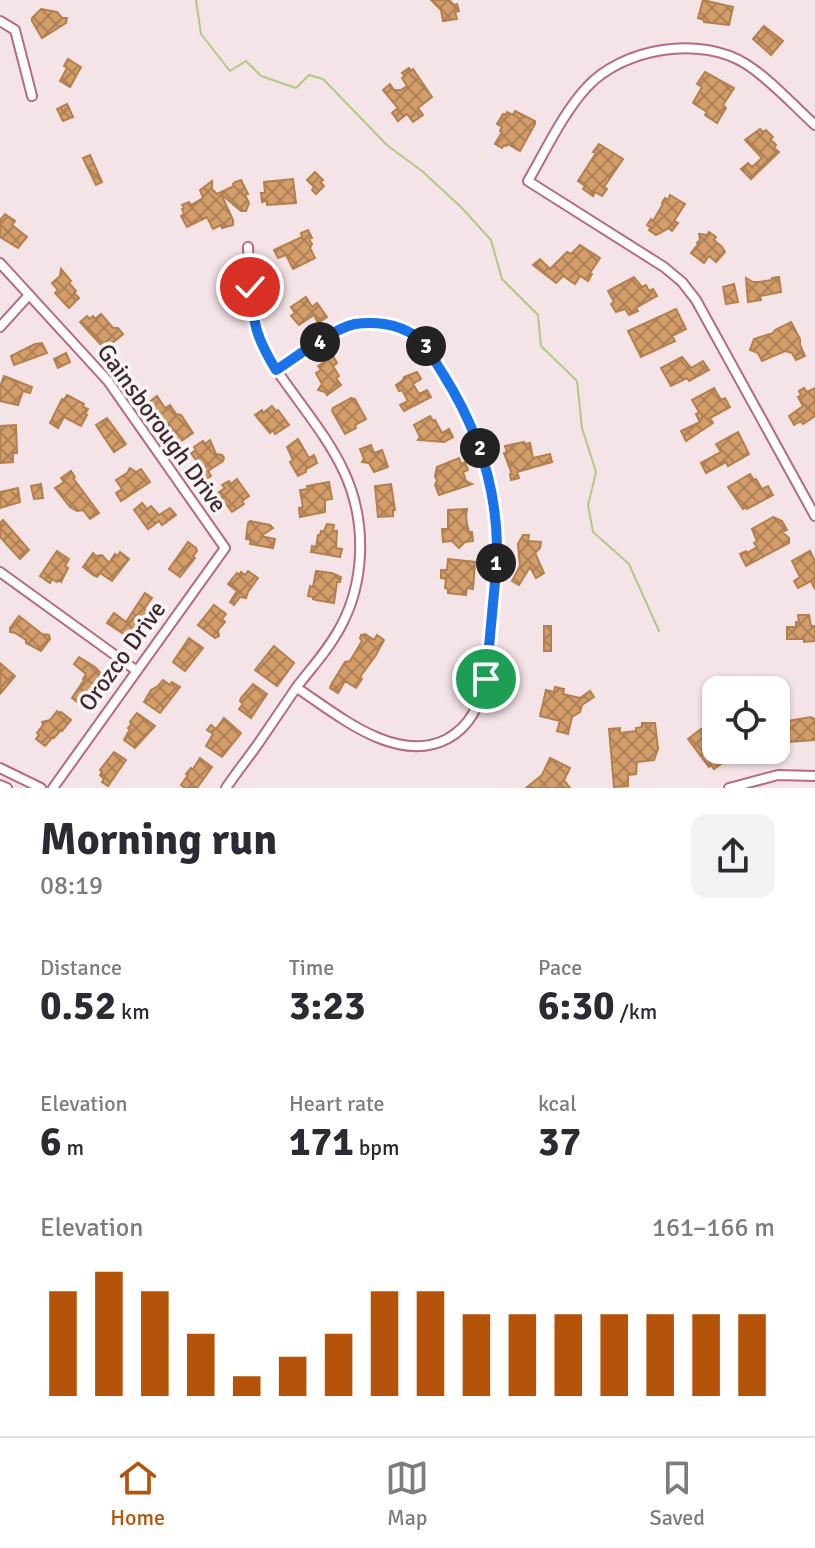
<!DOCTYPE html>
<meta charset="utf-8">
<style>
:root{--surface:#fff;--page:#f2f2f3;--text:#2b2b33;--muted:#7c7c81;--line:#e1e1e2;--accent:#b45309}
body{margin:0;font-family:Signika,sans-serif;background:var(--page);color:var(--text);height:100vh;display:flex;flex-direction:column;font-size:30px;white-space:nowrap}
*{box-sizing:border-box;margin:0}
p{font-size:26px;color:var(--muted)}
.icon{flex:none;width:44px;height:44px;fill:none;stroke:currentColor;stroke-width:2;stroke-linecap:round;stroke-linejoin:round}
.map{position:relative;height:788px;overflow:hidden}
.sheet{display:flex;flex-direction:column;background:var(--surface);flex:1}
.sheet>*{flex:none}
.controls{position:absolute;left:702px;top:676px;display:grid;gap:16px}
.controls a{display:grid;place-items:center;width:88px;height:88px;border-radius:16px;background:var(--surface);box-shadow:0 2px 6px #0004;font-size:40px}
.pin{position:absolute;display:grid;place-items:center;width:68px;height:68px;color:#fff;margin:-34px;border:4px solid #fff;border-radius:50%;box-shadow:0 2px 8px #0007}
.km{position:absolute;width:40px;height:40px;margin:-20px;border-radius:50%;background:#222;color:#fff;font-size:22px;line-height:40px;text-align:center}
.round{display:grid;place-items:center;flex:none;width:84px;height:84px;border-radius:16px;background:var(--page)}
.headline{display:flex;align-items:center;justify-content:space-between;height:136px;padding:0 40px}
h1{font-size:44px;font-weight:700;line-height:60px}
.figures{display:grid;grid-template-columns:repeat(3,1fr);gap:12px;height:136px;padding:8px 40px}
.figures div{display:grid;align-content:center}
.figures b{font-size:40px;font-weight:700}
.figures small{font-size:22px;font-weight:400}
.figures p{font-size:22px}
.chart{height:224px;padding:16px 40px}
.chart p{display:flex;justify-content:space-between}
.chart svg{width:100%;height:144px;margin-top:8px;stroke:var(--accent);stroke-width:6}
.tabs{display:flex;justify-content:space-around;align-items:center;height:112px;border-top:2px solid var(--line);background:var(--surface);font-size:22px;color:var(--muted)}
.tabs a{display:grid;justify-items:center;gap:4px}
.tabs .selected{color:var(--accent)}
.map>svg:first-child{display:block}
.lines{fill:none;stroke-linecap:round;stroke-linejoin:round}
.stream{stroke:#b1c984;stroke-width:2}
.building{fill:url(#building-cross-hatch);stroke:#b37f4c;stroke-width:2}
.minor-casing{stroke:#b46c7e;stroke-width:12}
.minor{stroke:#fff;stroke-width:8}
.route-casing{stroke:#fff;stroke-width:16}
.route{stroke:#1a73e8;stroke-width:10}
.labels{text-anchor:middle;stroke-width:7;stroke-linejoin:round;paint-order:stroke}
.street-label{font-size:24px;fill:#45272e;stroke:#f6f6f6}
</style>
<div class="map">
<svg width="815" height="788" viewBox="0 0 815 788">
<defs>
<pattern id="building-cross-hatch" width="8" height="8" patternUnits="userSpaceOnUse" patternTransform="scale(2)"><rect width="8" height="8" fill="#d39d6a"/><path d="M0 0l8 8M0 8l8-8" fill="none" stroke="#ad8058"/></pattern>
</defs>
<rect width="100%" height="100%" fill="#f5e4e7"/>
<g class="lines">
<path class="stream" d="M 196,0 L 201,34 L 230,71 L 246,61 L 261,76 L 296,88 L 309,75 L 323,79 L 388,146 L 422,171 L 461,207 L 491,240 L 502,279 L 538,315 L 541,346 L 577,381 L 582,428 L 596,472 L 588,505 L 593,532 L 629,564 L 659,631"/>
</g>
<path class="building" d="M 431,0 L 449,0 L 454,5 L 457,4 L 459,11 L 455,12 L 457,19 L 443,21 L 441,10 Z
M 703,0 L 733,7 L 729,25 L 704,22 L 704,20 L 698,18 Z
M 41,9 L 57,12 L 62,18 L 67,18 L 66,23 L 42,38 L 32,21 L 32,18 Z
M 764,26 L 783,41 L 771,55 L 753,39 Z
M 68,59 L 81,67 L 70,87 L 60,81 L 67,68 L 64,66 Z
M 409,68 L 411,71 L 413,69 L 432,97 L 418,108 L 423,115 L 413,122 L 407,114 L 398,121 L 392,113 L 398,108 L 383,90 L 390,84 L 394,90 L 401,90 L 407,86 L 402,78 L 405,76 L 402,73 Z
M 705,72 L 734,88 L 723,105 L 726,108 L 717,123 L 705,115 L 707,112 L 693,103 L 702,87 L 697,84 Z
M 67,104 L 73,117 L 63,121 L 57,109 Z
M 515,111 L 535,121 L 535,124 L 520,151 L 508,144 L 506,146 L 504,145 L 502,148 L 495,144 L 502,132 L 500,131 L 502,127 L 497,124 L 503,114 L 505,115 L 507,112 L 513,115 Z
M 760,129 L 763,132 L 766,130 L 773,137 L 770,139 L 776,145 L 774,148 L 779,152 L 751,179 L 741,169 L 748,163 L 752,167 L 762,158 L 745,140 Z
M 599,144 L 623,159 L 604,187 L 607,189 L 602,196 L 595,192 L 593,196 L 583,189 L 585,186 L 578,181 L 596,153 L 593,152 Z
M 90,155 L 102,182 L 96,185 L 83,158 Z
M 315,172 L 323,180 L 320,182 L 324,186 L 316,194 L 312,190 L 314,187 L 307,180 Z
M 293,179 L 296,203 L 267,205 L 267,201 L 262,202 L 261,193 L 265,193 L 264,182 Z
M 241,180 L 248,194 L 245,195 L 249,203 L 246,211 L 241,211 L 221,194 L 233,220 L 233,225 L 222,228 L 221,225 L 213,229 L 207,217 L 187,227 L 181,216 L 184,214 L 182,209 L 184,208 L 182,205 L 189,202 L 191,205 L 203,198 L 200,190 L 212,181 L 212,189 L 217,194 L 234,186 L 233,184 L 235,182 Z
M 670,195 L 685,204 L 674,221 L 678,223 L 672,231 L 669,228 L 656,235 L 649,230 L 651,228 L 647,225 L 651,219 L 653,221 L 663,204 L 662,203 L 665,198 L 668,200 Z
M 5,214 L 15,221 L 12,225 L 27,237 L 18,248 L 0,237 L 0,220 Z
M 308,230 L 312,238 L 309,239 L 312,244 L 310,248 L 315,258 L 293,269 L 286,255 L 278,258 L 274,250 L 302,237 L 301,233 Z
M 709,232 L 716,237 L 714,240 L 722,247 L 725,252 L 716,262 L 709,256 L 704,263 L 691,253 L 698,244 L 697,243 L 700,240 L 699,234 L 707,235 Z
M 580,245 L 600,258 L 590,273 L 592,274 L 588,281 L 580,276 L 575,284 L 563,276 L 556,283 L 533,265 L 540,259 L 550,269 L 567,252 L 571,254 Z
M 61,269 L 71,281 L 69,283 L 76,291 L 74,293 L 79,298 L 69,308 L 55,293 L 58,290 L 52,283 L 60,276 Z
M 634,277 L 642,287 L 646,285 L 649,291 L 653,289 L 657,296 L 636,308 L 638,311 L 629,315 L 625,309 L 616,312 L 611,304 L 614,302 L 608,291 Z
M 779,277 L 781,292 L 760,296 L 761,300 L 748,302 L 746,278 L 753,282 L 759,282 L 772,280 L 772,278 Z
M 734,284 L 738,302 L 726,304 L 723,287 Z
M 306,297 L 312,307 L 317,303 L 327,317 L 318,323 L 314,315 L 299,325 L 291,316 L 295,313 L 291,307 Z
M 676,309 L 686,329 L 672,336 L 675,341 L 641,357 L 628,331 Z
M 101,314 L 113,328 L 118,328 L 123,334 L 105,349 L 80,322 L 87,316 L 90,319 L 93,316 L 95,319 Z
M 791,322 L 800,339 L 800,345 L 805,356 L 796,360 L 792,353 L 785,351 L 762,361 L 758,353 L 750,350 L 754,339 L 773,333 L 775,330 Z
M 42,343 L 47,353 L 14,365 L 11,356 L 35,344 Z
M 66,353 L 70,362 L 58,368 L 54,359 Z
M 333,356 L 337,363 L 333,366 L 339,376 L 336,378 L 341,385 L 327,395 L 325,392 L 318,390 L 322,384 L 316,373 L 321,370 L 318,366 Z
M 682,357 L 691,368 L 703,361 L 709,370 L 689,381 L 687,378 L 671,386 L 661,368 Z
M 417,372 L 421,379 L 413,384 L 419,394 L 427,390 L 431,397 L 404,411 L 400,405 L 408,401 L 402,390 L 399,391 L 396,385 L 403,380 L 404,377 Z
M 4,376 L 32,387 L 30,393 L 23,391 L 18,405 L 0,401 L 0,387 Z
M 714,388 L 721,400 L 725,398 L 730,407 L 710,418 L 713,423 L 686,441 L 681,431 L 700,422 L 696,414 L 699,412 L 692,400 Z
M 804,388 L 807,392 L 815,388 L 815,416 L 803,424 L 801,421 L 794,425 L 789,416 L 803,406 L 798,397 L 801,395 L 799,391 Z
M 67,395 L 84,404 L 83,407 L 88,409 L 85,414 L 87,415 L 81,426 L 64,417 L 58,428 L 50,423 L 62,399 L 64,400 Z
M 157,396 L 165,408 L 170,405 L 176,414 L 181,415 L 193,433 L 177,444 L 147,404 Z
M 351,398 L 355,399 L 366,419 L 355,425 L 356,428 L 345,434 L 332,411 L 333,408 Z
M 272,406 L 276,411 L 278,410 L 289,425 L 275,434 L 273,430 L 270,433 L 255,415 L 262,410 L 263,413 Z
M 430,416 L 433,421 L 435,420 L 442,433 L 449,429 L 453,437 L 444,442 L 418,440 L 420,437 L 414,425 Z
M 107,418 L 126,444 L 114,452 L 96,425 Z
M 16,425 L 17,453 L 13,453 L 13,462 L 0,463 L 0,426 Z
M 738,432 L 749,454 L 728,466 L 726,462 L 706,473 L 701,463 L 721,452 L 716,444 Z
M 298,439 L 309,458 L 314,455 L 317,463 L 306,469 L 306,472 L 298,476 L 290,462 L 293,460 L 287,447 Z
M 210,440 L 216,454 L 222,455 L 224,458 L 223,461 L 208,471 L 211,476 L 203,481 L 195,470 L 200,466 L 191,453 L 196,450 L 194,447 L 203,441 L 205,444 Z
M 524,442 L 525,444 L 530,443 L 533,458 L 550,454 L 552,462 L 517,472 L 519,478 L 511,480 L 510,474 L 512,474 L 504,453 L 507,452 L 505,446 Z
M 371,445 L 374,453 L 382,450 L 388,467 L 374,472 L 369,463 L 362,462 L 364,459 L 360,449 Z
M 459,458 L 461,464 L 465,462 L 468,470 L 463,472 L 466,481 L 472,484 L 439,495 L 435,485 L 437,481 L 435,476 L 437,467 Z
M 130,468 L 136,472 L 141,469 L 150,482 L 121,501 L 116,493 L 122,489 L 116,480 L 127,473 Z
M 71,471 L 75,477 L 73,478 L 99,513 L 90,519 L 83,510 L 77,511 L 70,507 L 55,488 L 64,482 L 61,478 Z
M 750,474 L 754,480 L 756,479 L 762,489 L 768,486 L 773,495 L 747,509 L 746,507 L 743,509 L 728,487 Z
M 237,479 L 249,496 L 242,501 L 244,504 L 232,512 L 218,493 L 225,488 L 222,485 L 229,481 L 231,484 Z
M 329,482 L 332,499 L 325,500 L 325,512 L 300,517 L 299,508 L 303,507 L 300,490 L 308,489 L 307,486 Z
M 41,484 L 43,498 L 34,499 L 31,486 Z
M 391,484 L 395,510 L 393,510 L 393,516 L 378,517 L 375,486 Z
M 18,488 L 20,502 L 0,508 L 0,492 Z
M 142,503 L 147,509 L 151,506 L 159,515 L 170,508 L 176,515 L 162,525 L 159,521 L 148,529 L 134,510 Z
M 467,509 L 466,515 L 467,524 L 469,532 L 472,532 L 473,541 L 465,542 L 459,548 L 452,541 L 443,542 L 442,529 L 448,529 L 448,510 Z
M 773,517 L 782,521 L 787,530 L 782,532 L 789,538 L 789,543 L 746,566 L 740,554 L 746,551 L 747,553 L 757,547 L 754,543 L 757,541 L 752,529 Z
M 3,520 L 29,550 L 20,559 L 0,537 L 0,523 Z
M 250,521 L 270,525 L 273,528 L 261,536 L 275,539 L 273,548 L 250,544 L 251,540 L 246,539 L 248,523 Z
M 327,524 L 334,525 L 333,531 L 337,531 L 336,548 L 342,549 L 340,557 L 311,552 L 312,546 L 316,547 L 318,535 L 320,535 L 321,531 L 324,531 Z
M 523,535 L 529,535 L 528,541 L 541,542 L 540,548 L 535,553 L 544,573 L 536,578 L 530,567 L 519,585 L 512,581 L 520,566 L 518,544 Z
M 188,542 L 196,548 L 197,551 L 193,556 L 195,558 L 180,577 L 169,569 Z
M 57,551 L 69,559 L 65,566 L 68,568 L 61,582 L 58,580 L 57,582 L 52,579 L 50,583 L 40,576 Z
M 810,551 L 815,561 L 815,589 L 811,581 L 798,588 L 794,581 L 800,577 L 792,561 Z
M 120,552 L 129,559 L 112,581 L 100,573 L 97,577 L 93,575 L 83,567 L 93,553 L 96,556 L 102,555 L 109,563 L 115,554 L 118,556 Z
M 448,559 L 475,562 L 473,589 L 467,588 L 466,595 L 448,593 L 448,589 L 445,588 L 446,579 L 441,578 L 441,570 L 447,570 Z
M 248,571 L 258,578 L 248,592 L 246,598 L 240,597 L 234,605 L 230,602 L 237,591 L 228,584 L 237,573 L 239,575 L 241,572 L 245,575 Z
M 316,571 L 332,573 L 341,577 L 340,582 L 337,582 L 334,603 L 316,600 L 313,599 L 313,597 L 308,596 L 310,586 L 313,587 Z
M 145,593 L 152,598 L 144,609 L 147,611 L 143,617 L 146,619 L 141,625 L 141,631 L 134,634 L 131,639 L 107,623 L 114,613 L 126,622 Z
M 214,605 L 226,614 L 222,619 L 225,622 L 218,630 L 219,636 L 215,638 L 198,625 Z
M 798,615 L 809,615 L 811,626 L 815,626 L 815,641 L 804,642 L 804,639 L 787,639 L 787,627 L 796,627 L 796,622 L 799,622 Z
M 19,616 L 42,634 L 49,635 L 50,639 L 41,651 L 26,643 L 26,640 L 15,633 L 10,632 L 10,628 Z
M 544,626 L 551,626 L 551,651 L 544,651 Z
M 365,634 L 374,640 L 377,635 L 384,640 L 376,655 L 360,677 L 362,679 L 356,688 L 345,681 L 338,693 L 330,688 L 331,685 L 345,662 L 350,661 L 362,641 L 360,638 L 361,635 Z
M 189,638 L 203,648 L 185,671 L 173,662 Z
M 274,646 L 294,663 L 277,686 L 255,670 Z
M 79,657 L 95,667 L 104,677 L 99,684 L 101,685 L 98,689 L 100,690 L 96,696 L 94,695 L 91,698 L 89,697 L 84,704 L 81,702 L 80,704 L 72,698 L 84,680 L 83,679 L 86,674 L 74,664 Z
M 0,663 L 15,676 L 0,694 Z
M 163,680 L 170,685 L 172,682 L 180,687 L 160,713 L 144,702 L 151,690 L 158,686 Z
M 253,684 L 267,694 L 251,718 L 239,709 L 243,704 L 240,701 L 241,698 Z
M 555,687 L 564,689 L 563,694 L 580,698 L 590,691 L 594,697 L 582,705 L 580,712 L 572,717 L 568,734 L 557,731 L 560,721 L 540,716 L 546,690 L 554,692 Z
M 57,711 L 59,713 L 61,712 L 71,720 L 62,731 L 61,730 L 54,738 L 53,737 L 45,746 L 36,739 L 39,735 L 37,733 L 43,725 L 42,722 L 50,720 Z
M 137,713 L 155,726 L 135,748 L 124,740 L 130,729 L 128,728 L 132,723 L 130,722 Z
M 707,717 L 715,718 L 713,730 L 716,731 L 716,745 L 712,747 L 722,763 L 714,769 L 711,765 L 709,767 L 688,739 L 701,729 L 705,729 Z
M 811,717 L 812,719 L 815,718 L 815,740 L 788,742 L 787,721 Z
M 224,718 L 241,733 L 222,757 L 206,746 L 213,734 L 207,730 L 211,725 L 216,729 Z
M 642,723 L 655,723 L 658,749 L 654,760 L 637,762 L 636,774 L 628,775 L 628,786 L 614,787 L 609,729 L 620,728 L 620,733 L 636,731 L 636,728 L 642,727 Z
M 114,752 L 126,760 L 108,786 L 102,782 L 104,779 L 100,775 L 102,772 L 100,770 Z
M 200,758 L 212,767 L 197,788 L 185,788 L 181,785 L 188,775 L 186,774 L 191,768 L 193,769 Z
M 550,758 L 570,768 L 564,780 L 570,788 L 526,788 L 542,775 Z"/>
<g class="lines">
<g class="minor-casing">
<path id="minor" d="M 0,21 L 15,30 L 32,96
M 815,125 C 793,105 771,80 746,64 C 700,35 623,48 587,87 C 563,113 546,150 528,181 L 664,267 L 682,282 L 696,300 L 815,516
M 0,263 L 108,381 L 225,548 L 53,788
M 0,327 L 29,295
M 276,370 C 297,357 332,329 355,324 C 375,321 397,324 414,335 C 427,345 434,360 443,374 C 476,426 496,483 498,546 C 498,558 496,570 495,582 C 492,615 489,647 486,679 C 479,705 471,726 447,739 C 396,765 338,715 297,688
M 0,572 L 137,671
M 0,768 L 41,788
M 0,785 L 7,788
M 226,788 C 236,773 248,758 258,744 C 271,725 283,707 296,688 C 312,667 330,648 342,624 C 353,603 359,577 360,554 C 363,483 329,443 290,389 C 280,375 268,360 261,344 C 248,315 250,278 248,247
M 729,788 L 778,775 L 815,776"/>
</g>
<use href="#minor" class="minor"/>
</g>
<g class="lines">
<g class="route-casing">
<path id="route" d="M 250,287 C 254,326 256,337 276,370 C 298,356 332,329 355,324 C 375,321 397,324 414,335 C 427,345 434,360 443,374 C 476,426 496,483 497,546 C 498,558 496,570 495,582 C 492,614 489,647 486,679"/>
</g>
<use href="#route" class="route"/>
</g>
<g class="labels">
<g class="street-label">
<text transform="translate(162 428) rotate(54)" y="8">Gainsborough Drive</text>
<text transform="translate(122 656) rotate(-54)" y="8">Orozco Drive</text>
</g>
</g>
</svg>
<div class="controls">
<a><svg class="icon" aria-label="locate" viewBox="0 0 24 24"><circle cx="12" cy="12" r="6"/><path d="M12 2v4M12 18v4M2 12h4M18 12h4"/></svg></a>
</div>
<div class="pin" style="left:486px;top:679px;background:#1e9e55"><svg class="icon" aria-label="arrive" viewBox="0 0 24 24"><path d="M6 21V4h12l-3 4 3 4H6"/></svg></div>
<div class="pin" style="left:250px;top:287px;background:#d93025"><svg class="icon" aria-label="check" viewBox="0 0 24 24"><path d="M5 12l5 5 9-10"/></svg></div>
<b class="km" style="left:496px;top:563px">1</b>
<b class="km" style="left:480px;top:448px">2</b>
<b class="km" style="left:426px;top:346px">3</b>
<b class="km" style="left:320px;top:342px">4</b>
</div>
<section class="sheet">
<div class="headline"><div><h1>Morning run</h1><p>08:19</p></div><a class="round"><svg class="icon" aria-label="share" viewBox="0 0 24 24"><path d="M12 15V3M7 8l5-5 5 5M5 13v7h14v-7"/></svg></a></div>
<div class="figures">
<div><p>Distance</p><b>0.52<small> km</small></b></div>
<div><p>Time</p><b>3:23</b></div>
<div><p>Pace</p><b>6:30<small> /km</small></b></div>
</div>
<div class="figures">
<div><p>Elevation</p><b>6<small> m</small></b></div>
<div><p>Heart rate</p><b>171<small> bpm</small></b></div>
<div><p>kcal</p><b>37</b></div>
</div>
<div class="chart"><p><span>Elevation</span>161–166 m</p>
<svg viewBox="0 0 160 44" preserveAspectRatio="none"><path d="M5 44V12M15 44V6M25 44V12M35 44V25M45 44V38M55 44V32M65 44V25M75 44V12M85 44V12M95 44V19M105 44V19M115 44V19M125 44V19M135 44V19M145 44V19M155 44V19"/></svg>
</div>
</section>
<nav class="tabs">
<a class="selected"><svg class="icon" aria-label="home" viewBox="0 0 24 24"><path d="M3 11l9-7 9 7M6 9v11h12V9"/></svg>Home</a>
<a><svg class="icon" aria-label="map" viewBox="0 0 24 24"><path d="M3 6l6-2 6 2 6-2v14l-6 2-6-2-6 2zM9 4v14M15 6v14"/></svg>Map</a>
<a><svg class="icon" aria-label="saved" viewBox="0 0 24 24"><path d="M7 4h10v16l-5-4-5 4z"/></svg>Saved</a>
</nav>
